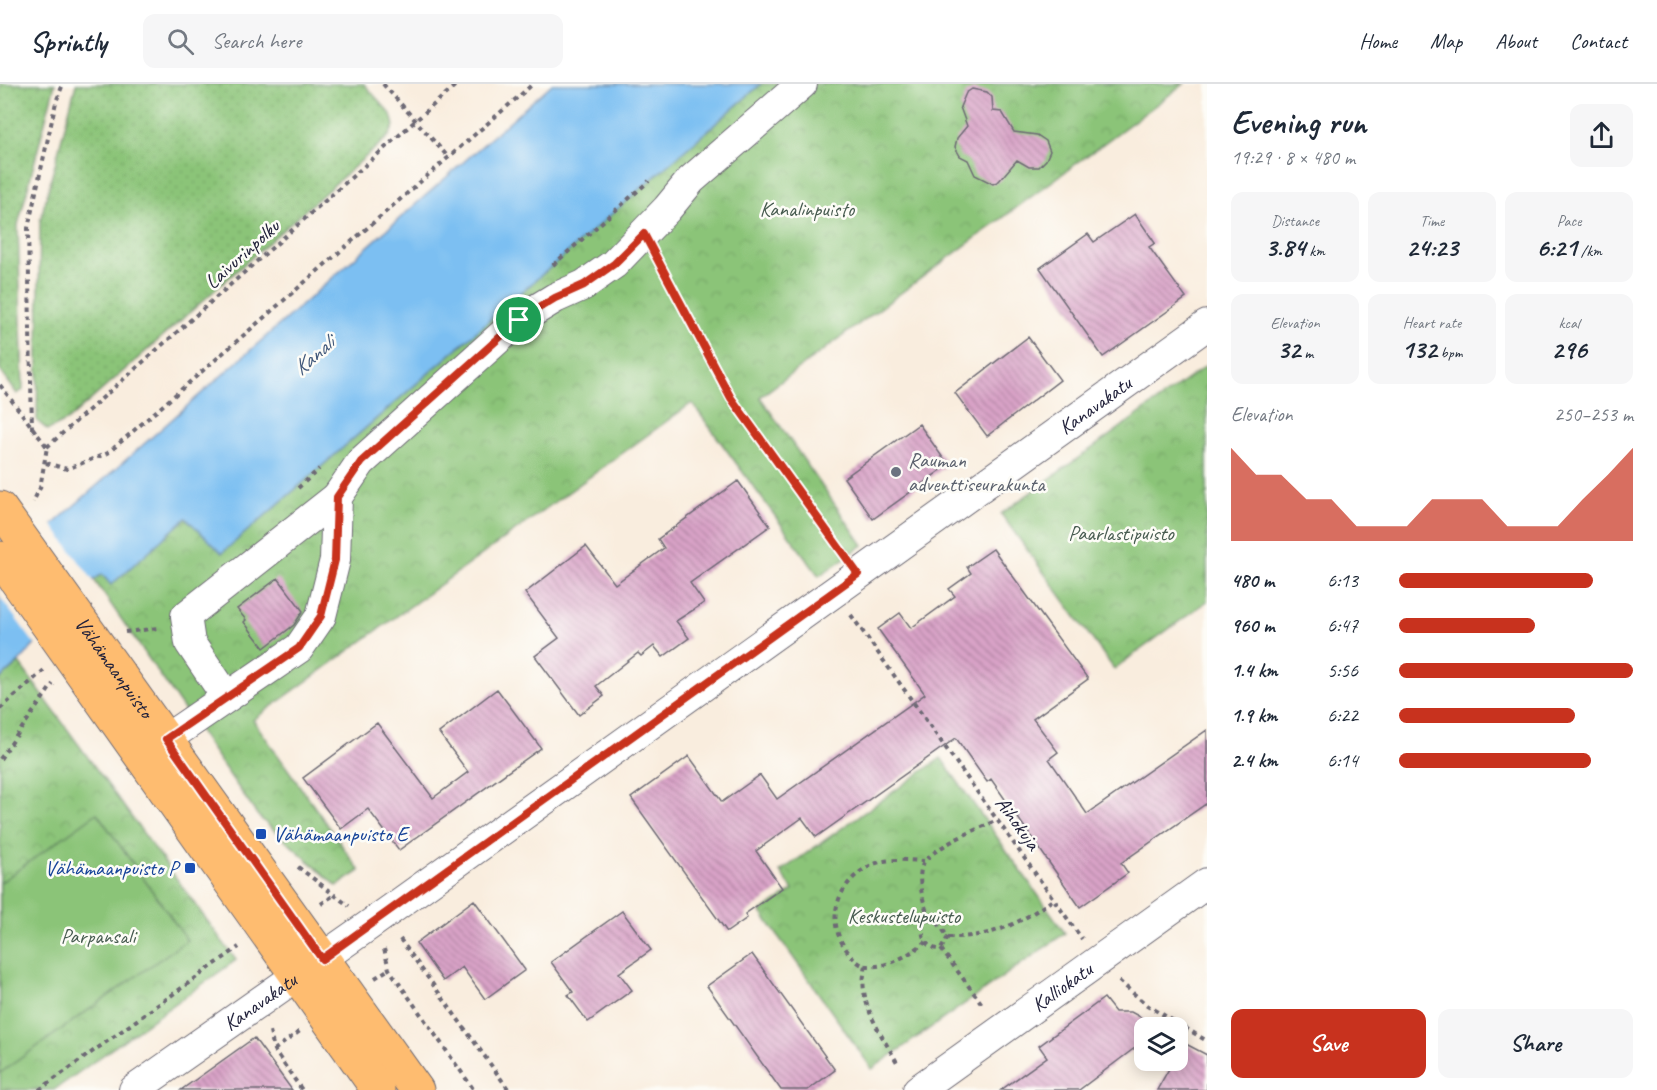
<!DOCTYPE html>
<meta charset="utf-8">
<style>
:root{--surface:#fff;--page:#f6f6f7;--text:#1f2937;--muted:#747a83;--line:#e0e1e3;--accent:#c8321e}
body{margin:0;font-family:Caveat,sans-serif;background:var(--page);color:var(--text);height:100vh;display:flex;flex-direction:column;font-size:22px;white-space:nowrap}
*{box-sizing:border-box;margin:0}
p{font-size:20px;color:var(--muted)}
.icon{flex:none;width:33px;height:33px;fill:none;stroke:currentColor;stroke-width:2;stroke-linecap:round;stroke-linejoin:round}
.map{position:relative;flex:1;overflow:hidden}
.sheet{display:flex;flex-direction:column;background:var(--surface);width:450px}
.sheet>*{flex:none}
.fabs{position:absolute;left:1134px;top:933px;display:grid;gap:12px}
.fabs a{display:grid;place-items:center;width:54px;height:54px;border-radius:12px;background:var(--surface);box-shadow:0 3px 15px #0003;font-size:30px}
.pin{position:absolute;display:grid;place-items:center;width:51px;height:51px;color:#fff;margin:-26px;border:3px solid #fff;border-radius:50%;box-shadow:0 2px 6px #0007}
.round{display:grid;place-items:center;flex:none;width:63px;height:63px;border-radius:12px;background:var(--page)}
.summary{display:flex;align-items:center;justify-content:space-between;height:102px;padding:0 24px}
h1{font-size:33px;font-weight:600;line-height:45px}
.stats{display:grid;grid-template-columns:repeat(3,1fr);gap:9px;height:102px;padding:6px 24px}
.stats div{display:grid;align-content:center;border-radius:12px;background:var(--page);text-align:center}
.stats b{font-size:26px;font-weight:600}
.stats small{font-size:16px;font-weight:400}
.stats p{font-size:16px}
.chart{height:168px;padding:12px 24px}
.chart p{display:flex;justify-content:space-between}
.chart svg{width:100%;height:108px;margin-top:6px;fill:var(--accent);opacity:.7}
.cta{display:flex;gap:12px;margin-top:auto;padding:12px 24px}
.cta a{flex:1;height:69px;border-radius:12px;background:var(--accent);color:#fff;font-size:24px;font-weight:600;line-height:69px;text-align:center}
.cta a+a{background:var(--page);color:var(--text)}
ul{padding:0 24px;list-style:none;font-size:20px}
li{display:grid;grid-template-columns:96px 72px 1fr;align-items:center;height:45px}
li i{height:15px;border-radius:8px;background:var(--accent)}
header{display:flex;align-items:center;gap:36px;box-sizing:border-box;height:84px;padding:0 30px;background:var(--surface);border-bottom:2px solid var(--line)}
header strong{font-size:28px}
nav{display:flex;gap:33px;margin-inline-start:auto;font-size:21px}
.search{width:420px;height:54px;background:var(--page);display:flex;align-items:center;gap:15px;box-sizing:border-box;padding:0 21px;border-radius:12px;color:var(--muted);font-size:22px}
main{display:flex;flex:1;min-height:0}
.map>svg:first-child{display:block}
.grass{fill:url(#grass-dots);stroke:#56735a;stroke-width:1.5}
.park{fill:url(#park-crowns);stroke:#56735a;stroke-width:1.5}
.garden{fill:#8bc478;stroke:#56735a;stroke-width:1.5}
.water{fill:#7cbff2;stroke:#4f7096;stroke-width:1.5}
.pier{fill:#f9edde}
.building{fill:url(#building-back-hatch)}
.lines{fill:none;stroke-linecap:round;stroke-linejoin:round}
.minor-casing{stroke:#6d6974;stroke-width:32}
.major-casing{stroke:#6d6974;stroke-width:35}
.path{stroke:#6d6974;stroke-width:4;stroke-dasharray:4.5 4.5;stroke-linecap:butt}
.minor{stroke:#fff;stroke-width:30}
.major{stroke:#febc70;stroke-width:33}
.route-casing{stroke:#fff;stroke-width:12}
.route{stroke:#c8321e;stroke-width:8}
.worship-dot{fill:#6b7280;stroke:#fdfcf7;stroke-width:2}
.transit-dot{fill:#1a4fb4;stroke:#fdfcf7;stroke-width:2}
.labels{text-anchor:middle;stroke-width:5;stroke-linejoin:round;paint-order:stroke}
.park-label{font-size:21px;fill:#475b50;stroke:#fdfcf7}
.street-label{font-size:21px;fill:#22223b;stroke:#fdfcf7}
.worship-label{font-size:21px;fill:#5b616d;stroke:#fdfcf7;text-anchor:start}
.transit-label{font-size:21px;fill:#164399;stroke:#fdfcf7;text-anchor:start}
.water-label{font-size:22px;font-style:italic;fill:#42597b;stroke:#fdfcf7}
</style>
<header>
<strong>Sprintly</strong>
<div class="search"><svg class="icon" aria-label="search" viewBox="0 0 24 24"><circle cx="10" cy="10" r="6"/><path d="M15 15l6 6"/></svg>Search here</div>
<nav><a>Home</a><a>Map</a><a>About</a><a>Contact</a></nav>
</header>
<main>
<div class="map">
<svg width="1207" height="1006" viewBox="0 0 1207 1006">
<defs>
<pattern id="grass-dots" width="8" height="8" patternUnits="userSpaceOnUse" patternTransform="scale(1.5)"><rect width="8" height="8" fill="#8bc478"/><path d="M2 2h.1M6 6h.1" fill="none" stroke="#78a869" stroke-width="1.8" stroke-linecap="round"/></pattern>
<pattern id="park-crowns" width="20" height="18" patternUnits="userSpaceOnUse" patternTransform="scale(1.5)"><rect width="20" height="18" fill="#8bc478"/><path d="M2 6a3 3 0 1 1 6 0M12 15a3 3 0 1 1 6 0" fill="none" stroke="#78a869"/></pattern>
<pattern id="building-back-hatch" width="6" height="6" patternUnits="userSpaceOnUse" patternTransform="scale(1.5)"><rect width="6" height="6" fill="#d9a3c7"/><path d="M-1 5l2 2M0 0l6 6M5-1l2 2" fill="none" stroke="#b084a3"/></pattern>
</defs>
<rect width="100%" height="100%" fill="#fdfcf7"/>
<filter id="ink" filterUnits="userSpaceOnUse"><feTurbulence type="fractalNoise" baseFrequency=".0167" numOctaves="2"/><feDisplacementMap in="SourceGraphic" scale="12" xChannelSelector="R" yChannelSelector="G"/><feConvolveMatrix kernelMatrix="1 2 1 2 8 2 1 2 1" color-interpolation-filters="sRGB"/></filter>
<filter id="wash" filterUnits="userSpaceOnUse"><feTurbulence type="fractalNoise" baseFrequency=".008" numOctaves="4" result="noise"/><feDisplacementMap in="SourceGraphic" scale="24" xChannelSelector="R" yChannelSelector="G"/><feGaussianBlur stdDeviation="1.35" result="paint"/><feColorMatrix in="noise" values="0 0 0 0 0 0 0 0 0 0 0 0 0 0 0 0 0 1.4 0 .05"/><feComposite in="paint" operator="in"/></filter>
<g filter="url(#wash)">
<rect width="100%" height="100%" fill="#f9edde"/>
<path class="grass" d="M 0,0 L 55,0 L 18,141 L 23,306 L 17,310 L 0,286 Z
M 76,0 L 364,0 L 391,30 L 394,42 L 389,52 L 68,336 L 48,346 L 37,337 L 40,137 Z"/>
<path class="park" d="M 761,0 L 1184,0 L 760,313 L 863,461 L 819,492 L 692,319 L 253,636 L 360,787 L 337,802 L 258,732 L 94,496 L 102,490 L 111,501 L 187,433 L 222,469 Z
M 1207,281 L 1207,517 L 1114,585 L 1001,430 Z
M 19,579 L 236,876 L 54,1006 L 0,1006 L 0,595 Z
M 941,674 L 1065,849 L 872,985 L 761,828 L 793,806 L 780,788 Z"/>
<path class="garden" d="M 97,729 L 187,856 L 0,989 L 0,799 Z"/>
<path class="water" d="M 552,0 L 761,0 L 222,469 L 186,434 L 111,501 L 102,490 L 94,496 L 19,578 L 0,595 L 0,487 Z"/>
<path class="pier" d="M 50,438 L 95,499 L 37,563 L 0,513 L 0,483 Z"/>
<g id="blocks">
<path class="building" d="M 972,5 L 987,8 L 992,13 L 993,27 L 1002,28 L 1014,48 L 1037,51 L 1046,57 L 1050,67 L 1046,76 L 1039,83 L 1029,83 L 1017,76 L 999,97 L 993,100 L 975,91 L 968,76 L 960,72 L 955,63 L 957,54 L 967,42 L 960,23 L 966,9 Z
M 1135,130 L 1155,159 L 1149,163 L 1186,214 L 1103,273 L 1040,184 L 1088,150 L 1094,158 Z
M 1028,253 L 1060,296 L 987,352 L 955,309 Z
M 919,340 L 948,381 L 873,435 L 844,394 Z
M 738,397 L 770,442 L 690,499 L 704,519 L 676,537 L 689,554 L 663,573 L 654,562 L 641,572 L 638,569 L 596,602 L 604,612 L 579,631 L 535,572 L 559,554 L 525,509 L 586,462 L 615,500 L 664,464 L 658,455 Z
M 993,465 L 1088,595 L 1033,635 L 1058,668 L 1049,675 L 1087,730 L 1207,646 L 1207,719 L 1121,779 L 1128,789 L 1080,823 L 991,695 L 987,698 L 956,654 L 816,753 L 802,734 L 756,767 L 782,804 L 745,830 L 747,834 L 727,848 L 631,714 L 689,672 L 722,718 L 760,691 L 777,715 L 925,610 L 878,545 L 900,529 L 911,544 L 955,512 L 949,505 L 971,489 L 967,483 Z
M 278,494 L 303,527 L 294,541 L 264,564 L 244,538 L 246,536 L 237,525 Z
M 497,605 L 541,664 L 399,766 L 368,725 L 341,745 L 303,694 L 377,639 L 433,714 L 468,688 L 439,649 Z
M 474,816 L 525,886 L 485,915 L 462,883 L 443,897 L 416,859 Z
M 622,827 L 651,866 L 619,889 L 632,906 L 588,938 L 568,911 L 573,908 L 551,878 Z
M 752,870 L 835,986 L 808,1006 L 781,1006 L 707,902 Z
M 1104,914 L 1115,928 L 1131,928 L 1144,935 L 1147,943 L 1144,944 L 1144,957 L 1079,1006 L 1001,1006 L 1047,973 L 1039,962 Z
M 254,954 L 292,1006 L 181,1006 Z
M 1184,959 L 1207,971 L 1207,1006 L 1157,1006 L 1174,976 L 1178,976 Z"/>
</g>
</g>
<g filter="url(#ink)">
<use href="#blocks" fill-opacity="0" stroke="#6d6974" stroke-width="1.5"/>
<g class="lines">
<g class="minor-casing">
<g id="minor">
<path d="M 226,612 L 190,559 L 186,532 L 337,413"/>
<path d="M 166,655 L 299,564 L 321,532 L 335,476 L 337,413 L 361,378 L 519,236 L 555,214 L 584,201 L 614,180 L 667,125 L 691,96 L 802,0"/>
<path id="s1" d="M 134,1006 L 368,842 L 1207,241"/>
<path id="s2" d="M 918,1006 L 1207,799"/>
</g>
</g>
<g class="major-casing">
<g id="major">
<path id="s3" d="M 0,424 L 417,1006"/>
<path d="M 0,474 L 378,1006"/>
</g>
</g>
<path class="path" d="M 383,0 L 449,74
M 657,175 L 731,314 L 842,467
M 553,181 L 649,97
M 0,301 L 47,363 L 40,404 L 33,418
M 32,345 L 28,144 L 56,18 L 63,0
M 47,363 L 457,0
M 46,379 L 67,385 L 108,369 L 533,0
M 298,404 L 319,385
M 851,531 L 1082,855
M 125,548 L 159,544
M 0,625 L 44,586
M 0,675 L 53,600
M 924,777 C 908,776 889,774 874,780 C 837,796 822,839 850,870 C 855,876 860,882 868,882 C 890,884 909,870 926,858
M 298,783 L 349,822
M 321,820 L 334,811
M 929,835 C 924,819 918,802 921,785 C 925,765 979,745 997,736
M 929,835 L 938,839 L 948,853 L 941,865 C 927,866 920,852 923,840 Z
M 948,853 C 993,854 1018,840 1054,815
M 400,855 L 509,1006
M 384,865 L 389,885 L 474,1006
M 941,865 L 982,920
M 866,882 C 855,916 882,951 898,980
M 375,894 L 389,885
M 1119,897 L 1147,921 L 1207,957
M 270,947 L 274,966 L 302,1006
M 274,966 L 300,947
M 39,1006 L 239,863"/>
<use href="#minor" class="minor"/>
<use href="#major" class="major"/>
</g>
</g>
<g class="lines" filter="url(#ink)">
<g class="route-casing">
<path id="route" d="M 644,150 L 731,314 L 858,490 L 322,875 L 166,655 L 299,564 L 321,532 L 335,476 L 337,413 L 361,378 L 519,236 L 555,214 L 584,201 L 614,180 Z"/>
</g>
<use href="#route" class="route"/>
</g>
<circle class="worship-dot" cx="896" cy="388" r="6"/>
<g class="transit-dot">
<rect x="255" y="744" width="12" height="12" rx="3"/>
<rect x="184" y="778" width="12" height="12" rx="3"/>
</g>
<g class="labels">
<g class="park-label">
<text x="807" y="132">Kanalinpuisto</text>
<text x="1121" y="456">Paarlastipuisto</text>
<text x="904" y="839">Keskustelupuisto</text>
<text x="98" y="859">Parpansali</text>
</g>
<g class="street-label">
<text transform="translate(242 170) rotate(-42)" y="7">Laivurinpolku</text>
<text dy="7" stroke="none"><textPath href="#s1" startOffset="1180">Kanavakatu</textPath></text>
<text dy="7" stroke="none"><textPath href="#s3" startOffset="196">Vähämaanpuisto</textPath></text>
<text transform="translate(1018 739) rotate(54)" y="7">Aihokuja</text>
<text dy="7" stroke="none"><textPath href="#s2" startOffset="177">Kalliokatu</textPath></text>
<text dy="7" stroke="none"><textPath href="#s1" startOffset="154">Kanavakatu</textPath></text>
</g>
<g class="worship-label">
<text x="908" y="383">Rauman<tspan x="908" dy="24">adventtiseurakunta</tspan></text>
</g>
<g class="transit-label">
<text x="273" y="757">Vähämaanpuisto E</text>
<text x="178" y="791" text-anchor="end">Vähämaanpuisto P</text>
</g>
<g class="water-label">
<text transform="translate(313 271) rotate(-41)" y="8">Kanali</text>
</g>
</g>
</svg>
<div class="fabs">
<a><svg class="icon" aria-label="layers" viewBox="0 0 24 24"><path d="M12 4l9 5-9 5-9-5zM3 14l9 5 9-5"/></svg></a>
</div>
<div class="pin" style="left:519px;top:236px;background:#1e9e55"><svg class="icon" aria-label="arrive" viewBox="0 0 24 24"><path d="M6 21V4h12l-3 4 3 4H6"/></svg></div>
</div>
<section class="sheet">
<div class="summary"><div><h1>Evening run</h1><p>19:29 · 8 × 480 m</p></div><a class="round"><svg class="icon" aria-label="share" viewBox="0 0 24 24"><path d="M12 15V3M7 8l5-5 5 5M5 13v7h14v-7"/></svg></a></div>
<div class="stats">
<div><p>Distance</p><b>3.84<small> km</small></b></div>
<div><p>Time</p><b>24:23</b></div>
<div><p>Pace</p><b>6:21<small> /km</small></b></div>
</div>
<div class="stats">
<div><p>Elevation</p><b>32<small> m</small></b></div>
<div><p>Heart rate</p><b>132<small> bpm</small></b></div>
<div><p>kcal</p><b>296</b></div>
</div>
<div class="chart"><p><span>Elevation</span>250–253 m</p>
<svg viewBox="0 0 160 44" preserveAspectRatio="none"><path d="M0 44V6L10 17L20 17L30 27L40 27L50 38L60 38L70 38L80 27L90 27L100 27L110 38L120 38L130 38L140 27L150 17L160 6V44z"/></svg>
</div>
<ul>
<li><b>480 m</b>6:13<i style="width:83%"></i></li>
<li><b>960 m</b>6:47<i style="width:58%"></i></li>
<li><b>1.4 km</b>5:56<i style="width:100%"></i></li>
<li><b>1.9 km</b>6:22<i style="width:75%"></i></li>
<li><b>2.4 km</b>6:14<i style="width:82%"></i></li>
</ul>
<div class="cta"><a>Save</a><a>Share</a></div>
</section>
</main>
